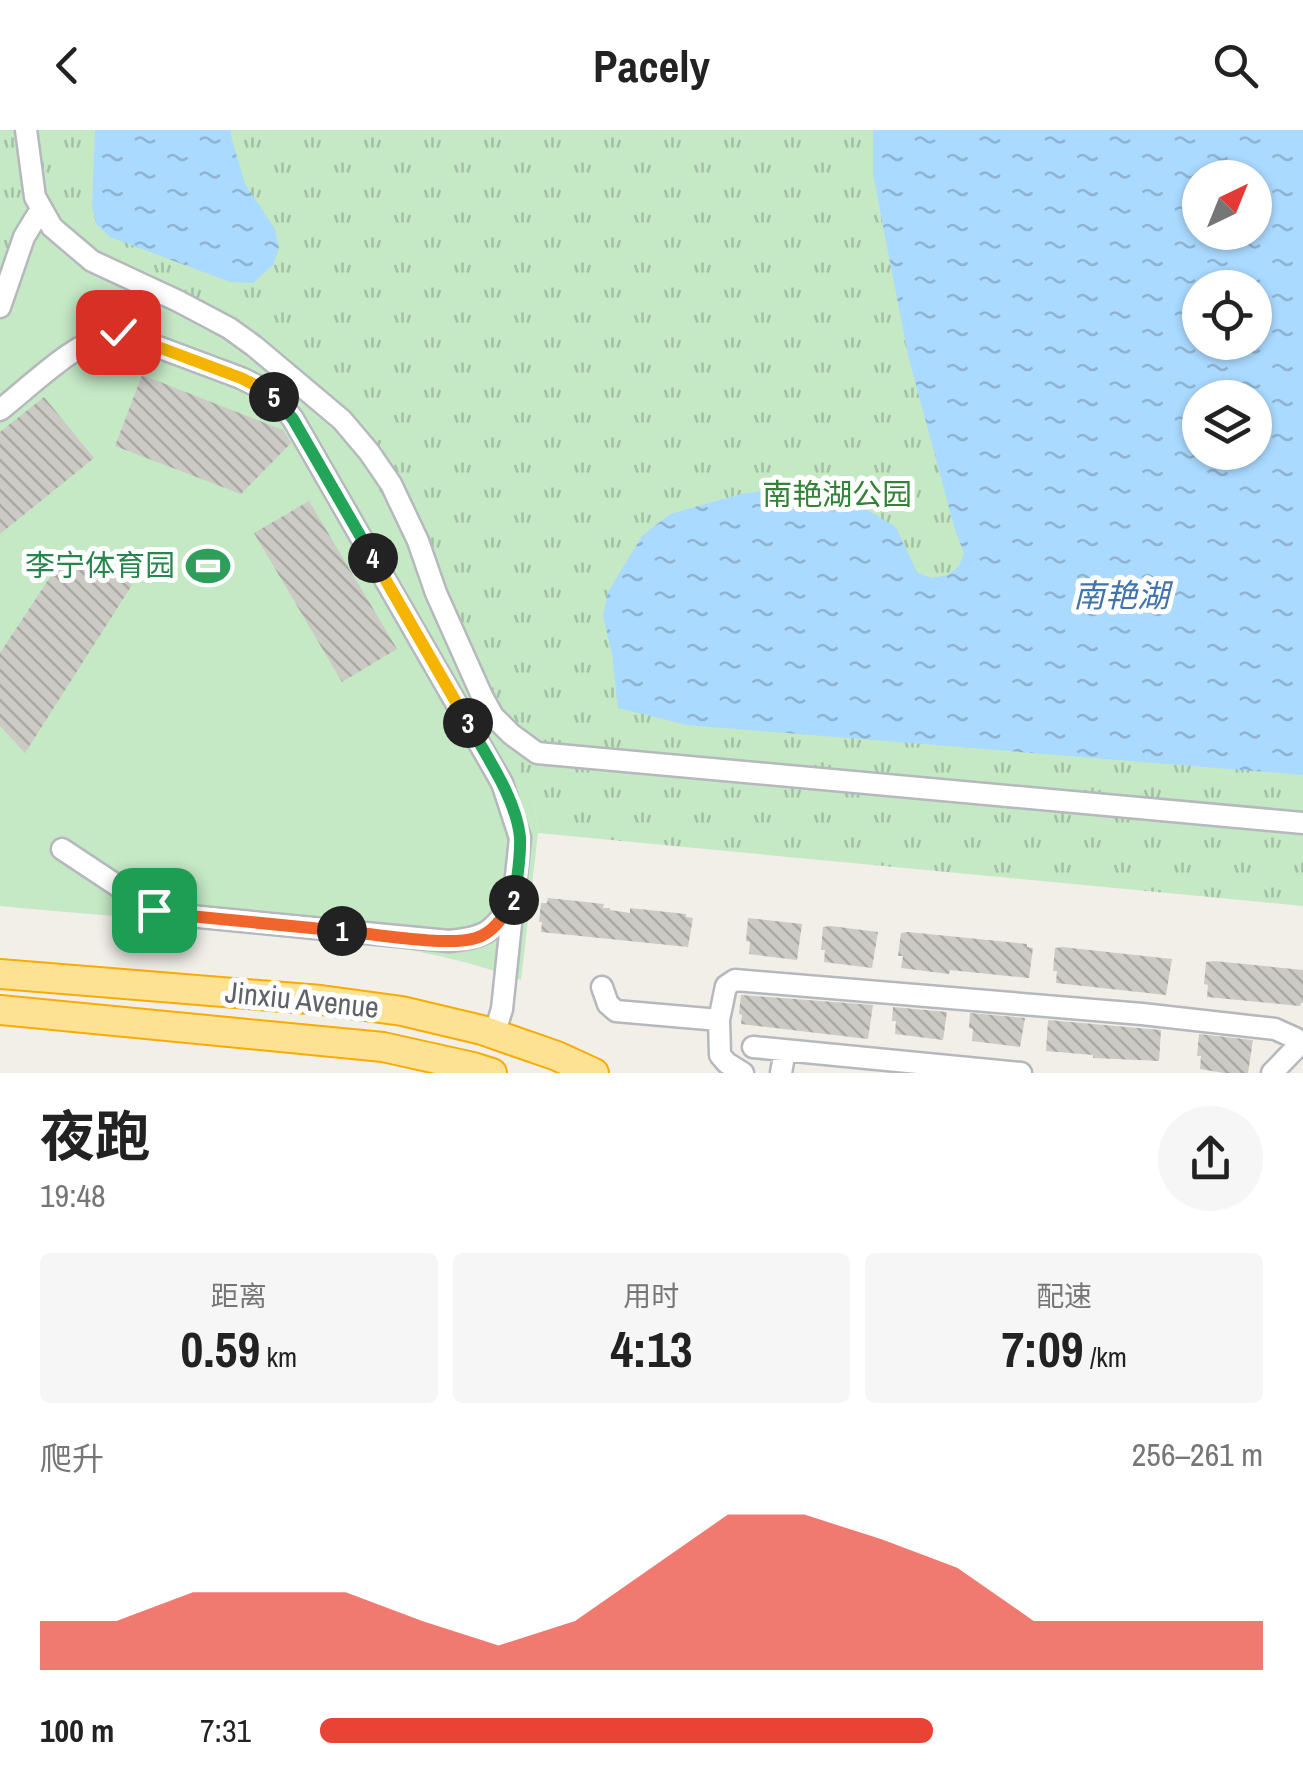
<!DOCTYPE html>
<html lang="zh">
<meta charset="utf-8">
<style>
:root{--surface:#fff;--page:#f6f6f6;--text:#222;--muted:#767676;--accent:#ea4335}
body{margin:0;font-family:"Archivo Narrow","Noto Sans SC",sans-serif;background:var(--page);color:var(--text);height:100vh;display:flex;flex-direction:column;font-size:38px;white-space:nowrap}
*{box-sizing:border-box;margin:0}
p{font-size:32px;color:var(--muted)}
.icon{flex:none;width:55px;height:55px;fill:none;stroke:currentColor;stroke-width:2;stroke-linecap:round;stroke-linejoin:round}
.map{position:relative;height:943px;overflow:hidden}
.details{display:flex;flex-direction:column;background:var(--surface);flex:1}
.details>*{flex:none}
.needle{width:65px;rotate:43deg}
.fabs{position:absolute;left:1182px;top:30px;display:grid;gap:20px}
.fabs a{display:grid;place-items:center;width:90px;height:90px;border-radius:50%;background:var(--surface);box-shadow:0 2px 8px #0004;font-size:50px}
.pin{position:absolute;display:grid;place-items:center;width:85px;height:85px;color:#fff;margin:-42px;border-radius:20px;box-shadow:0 5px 15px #0006}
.km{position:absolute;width:50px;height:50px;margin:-25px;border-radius:50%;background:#222;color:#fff;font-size:28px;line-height:50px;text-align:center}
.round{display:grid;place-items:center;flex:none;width:105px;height:105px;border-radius:52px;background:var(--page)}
.summary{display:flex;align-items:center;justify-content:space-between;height:170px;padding:0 40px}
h1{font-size:55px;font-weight:700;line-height:75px}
.figures{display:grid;grid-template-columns:repeat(3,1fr);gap:15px;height:170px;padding:10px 40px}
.figures div{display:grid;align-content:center;border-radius:10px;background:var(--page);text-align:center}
.figures b{font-size:50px;font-weight:700}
.figures small{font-size:28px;font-weight:400}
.figures p{font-size:28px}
.chart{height:280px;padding:20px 40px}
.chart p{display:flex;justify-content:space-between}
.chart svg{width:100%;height:180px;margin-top:10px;fill:var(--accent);opacity:.7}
ul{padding:0 40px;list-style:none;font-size:32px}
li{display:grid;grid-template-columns:160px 120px 1fr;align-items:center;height:75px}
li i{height:25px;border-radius:12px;background:var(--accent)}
header{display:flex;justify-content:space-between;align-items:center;height:130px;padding:0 40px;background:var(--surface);font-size:45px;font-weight:700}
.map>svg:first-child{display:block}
.grass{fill:url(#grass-tufts);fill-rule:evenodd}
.pitch{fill:#c5e8c5}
.water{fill:url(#water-ripples);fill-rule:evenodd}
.building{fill:url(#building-back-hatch)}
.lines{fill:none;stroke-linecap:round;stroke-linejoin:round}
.minor-casing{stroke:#b5b8bc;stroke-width:25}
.highway-casing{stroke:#f9ab00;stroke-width:32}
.minor{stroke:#fff;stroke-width:20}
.highway{stroke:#fde293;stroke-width:28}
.split-1-casing{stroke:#fff;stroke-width:20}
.split-2-casing{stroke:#fff;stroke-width:20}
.split-3-casing{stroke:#fff;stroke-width:20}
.split-4-casing{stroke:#fff;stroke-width:20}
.split-5-casing{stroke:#fff;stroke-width:20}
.split-6-casing{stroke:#fff;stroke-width:20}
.split-1{stroke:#f0652b;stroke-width:12}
.split-2{stroke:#f0652b;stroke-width:12}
.split-3{stroke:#22a559;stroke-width:12}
.split-4{stroke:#f5b400;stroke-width:12}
.split-5{stroke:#22a559;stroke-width:12}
.split-6{stroke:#f5b400;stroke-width:12}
.labels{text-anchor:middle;stroke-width:10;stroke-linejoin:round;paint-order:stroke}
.park-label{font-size:30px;fill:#348238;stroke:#fff}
.leisure-label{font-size:30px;fill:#27864d;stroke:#fff;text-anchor:end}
.street-label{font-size:30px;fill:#5f6368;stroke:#fff}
.water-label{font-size:32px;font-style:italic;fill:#4174aa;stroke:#fff}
</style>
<header><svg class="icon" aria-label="back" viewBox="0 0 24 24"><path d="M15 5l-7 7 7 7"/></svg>Pacely<svg class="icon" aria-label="search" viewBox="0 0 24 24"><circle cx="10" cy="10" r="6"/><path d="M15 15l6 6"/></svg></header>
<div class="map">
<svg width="1303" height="943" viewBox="0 0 1303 943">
<defs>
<pattern id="grass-tufts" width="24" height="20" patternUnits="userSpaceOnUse" patternTransform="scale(2.5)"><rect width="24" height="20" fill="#c5e8c5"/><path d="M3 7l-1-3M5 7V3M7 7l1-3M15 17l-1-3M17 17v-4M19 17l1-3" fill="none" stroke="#a3c0a4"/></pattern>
<pattern id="water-ripples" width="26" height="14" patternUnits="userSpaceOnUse" patternTransform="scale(2.5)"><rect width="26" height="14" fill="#aadaff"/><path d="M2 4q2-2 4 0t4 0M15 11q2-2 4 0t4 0" fill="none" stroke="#8eb4d2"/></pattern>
<pattern id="building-back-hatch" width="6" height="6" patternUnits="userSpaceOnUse" patternTransform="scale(2.5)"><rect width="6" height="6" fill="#cccac5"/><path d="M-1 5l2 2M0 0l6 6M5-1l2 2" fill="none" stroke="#a9a8a4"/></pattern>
</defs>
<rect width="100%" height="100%" fill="#f1efe8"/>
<path class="grass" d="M 0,0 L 1303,0 L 1303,776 L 538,703 L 534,671 L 473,569 L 343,308 L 268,242 L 210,202 L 83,138 L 53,115 L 0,207 ZM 1200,48 L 1255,48 L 1255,102 L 1200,102 ZM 1200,158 L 1255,158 L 1255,212 L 1200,212 ZM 1200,268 L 1255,268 L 1255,322 L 1200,322 Z"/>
<path class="pitch" d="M 38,112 L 53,115 L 83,138 L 210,202 L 268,242 L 343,308 L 370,345 L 397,390 L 472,569 L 511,623 L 534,671 L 538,703 L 521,850 C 451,824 386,815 312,806 C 209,792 104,786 0,776 L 0,207 C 13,179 18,134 38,112 Z"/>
<path class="water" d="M 95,0 L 231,0 L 231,6 L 245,54 L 275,99 L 279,118 L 273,135 L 253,153 L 230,152 L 110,107 L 97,95 L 92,77 Z
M 873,0 L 1303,0 L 1303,645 L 687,595 L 618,578 L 612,524 L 603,486 L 608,462 L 642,406 L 670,384 L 741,364 L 823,354 L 896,397 L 917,442 L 931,448 L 948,445 L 959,436 L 964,423 L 955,400 L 908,225 L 873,44 ZM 1200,48 L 1255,48 L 1255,102 L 1200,102 ZM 1200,158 L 1255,158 L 1255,212 L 1200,212 ZM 1200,268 L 1255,268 L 1255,322 L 1200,322 Z"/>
<path class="building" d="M 142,245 L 283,300 L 291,313 L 241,364 L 115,316 Z
M 44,267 L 94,328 L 0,404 L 0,302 Z
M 309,371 L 397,519 L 342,552 L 254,403 Z
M 70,417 L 132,455 L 25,623 L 0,596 L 0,523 Z
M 548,768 L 604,774 L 603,778 L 610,778 L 610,780 L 630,783 L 630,778 L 686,784 L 686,787 L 693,788 L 688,817 L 541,802 L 542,792 L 539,792 L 541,773 L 547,773 Z
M 748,788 L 802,794 L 797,830 L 749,824 L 750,812 L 746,811 Z
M 831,796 L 878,802 L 872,838 L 824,832 L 825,820 L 821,820 L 823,797 Z
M 908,802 L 1027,814 L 1027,817 L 1033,818 L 1029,848 L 950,840 L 949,844 L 901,838 L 903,826 L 898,826 L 901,803 Z
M 1062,817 L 1172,829 L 1166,865 L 1056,853 L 1057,841 L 1053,841 L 1055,818 Z
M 1214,831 L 1303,840 L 1303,873 L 1301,873 L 1300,876 L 1207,867 L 1208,855 L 1204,854 L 1206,832 Z
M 741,865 L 873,875 L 868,909 L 741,894 L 742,885 L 739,884 Z
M 893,877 L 947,882 L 943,910 L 895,904 L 896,891 L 892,891 Z
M 970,883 L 1025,888 L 1020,917 L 972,911 L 973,899 L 969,898 Z
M 1048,890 L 1161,900 L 1159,931 L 1093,928 L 1093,925 L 1046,921 Z
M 1199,904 L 1253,910 L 1248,943 L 1224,943 L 1200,939 L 1201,926 L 1197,926 Z"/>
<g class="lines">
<g class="minor-casing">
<path id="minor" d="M 26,0 L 35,67 L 52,97 L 92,131 L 178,171 L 229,198 L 254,216 L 342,290 L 369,322 L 391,354 L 418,411 L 436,463 L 482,566 L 493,586 L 511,604 L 537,623 L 1303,693
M 0,177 L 24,107 L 41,79
M 0,280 C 33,254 77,209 118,202 L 241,248 L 263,259 L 279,271 L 293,289 L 502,653 L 520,708 L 502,879 L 494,905
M 62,719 L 154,780 L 169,784 L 449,811 C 482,808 493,803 510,775
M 602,857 L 608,874 L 616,881 L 719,890 L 726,856 L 735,850 L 1142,884 L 1275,899 L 1295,908
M 719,890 L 720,925 L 727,933 L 743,943
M 753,917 L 1021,943
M 781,943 L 785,920
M 1272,943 L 1295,919"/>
</g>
<g class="highway-casing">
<path id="highway" d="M 0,844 L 321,870 L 402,881 L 482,900 L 557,926 L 594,943
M 0,880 L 383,917 L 473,937 L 492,943"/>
</g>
<use href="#minor" class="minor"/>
<use href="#highway" class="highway"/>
</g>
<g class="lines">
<g class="split-1-casing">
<path id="split-1" d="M 154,780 L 169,784 L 342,801"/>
</g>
<g class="split-2-casing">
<path id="split-2" d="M 342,801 C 375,804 448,817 476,808 C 494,803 504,785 514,770"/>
</g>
<g class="split-3-casing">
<path id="split-3" d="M 468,593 C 486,626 516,668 520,707 C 521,726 517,751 514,770"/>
</g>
<g class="split-4-casing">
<path id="split-4" d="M 373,428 L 468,593"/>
</g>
<g class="split-5-casing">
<path id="split-5" d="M 274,267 L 293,289 L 373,428"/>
</g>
<g class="split-6-casing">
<path id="split-6" d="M 118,202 L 241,248 L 263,259 L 274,267"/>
</g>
<use href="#split-1" class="split-1"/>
<use href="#split-2" class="split-2"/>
<use href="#split-3" class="split-3"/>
<use href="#split-4" class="split-4"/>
<use href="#split-5" class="split-5"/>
<use href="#split-6" class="split-6"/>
</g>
<defs>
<g id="stadium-bare" transform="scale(3.45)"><path d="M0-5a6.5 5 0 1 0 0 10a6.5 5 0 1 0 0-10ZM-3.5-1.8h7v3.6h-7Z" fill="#2e9e5b" stroke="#fff" stroke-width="2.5" paint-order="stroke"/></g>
</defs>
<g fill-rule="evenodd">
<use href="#stadium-bare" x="208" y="436"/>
</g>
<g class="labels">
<g class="park-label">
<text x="837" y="375">南艳湖公园</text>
</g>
<g class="leisure-label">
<text x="175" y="446">李宁体育园</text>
</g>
<g class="street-label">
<text transform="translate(302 870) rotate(6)" y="10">Jinxiu Avenue</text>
</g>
<g class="water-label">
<text x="1121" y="477">南艳湖</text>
</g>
</g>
</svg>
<div class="fabs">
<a><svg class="needle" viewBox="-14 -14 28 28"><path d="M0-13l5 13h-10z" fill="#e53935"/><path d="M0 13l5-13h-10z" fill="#767676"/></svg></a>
<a><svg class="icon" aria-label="locate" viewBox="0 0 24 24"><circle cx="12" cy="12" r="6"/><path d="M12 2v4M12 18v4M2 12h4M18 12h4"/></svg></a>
<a><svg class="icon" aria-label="layers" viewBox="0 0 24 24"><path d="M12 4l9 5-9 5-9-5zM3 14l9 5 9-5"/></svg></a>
</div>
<div class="pin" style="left:154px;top:780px;background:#1e9e55"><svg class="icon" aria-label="arrive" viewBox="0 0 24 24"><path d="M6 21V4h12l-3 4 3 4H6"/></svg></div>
<div class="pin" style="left:118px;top:202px;background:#d93025"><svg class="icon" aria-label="check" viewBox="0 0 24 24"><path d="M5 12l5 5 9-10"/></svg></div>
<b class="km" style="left:342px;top:801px">1</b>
<b class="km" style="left:514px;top:770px">2</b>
<b class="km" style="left:468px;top:593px">3</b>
<b class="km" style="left:373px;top:428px">4</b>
<b class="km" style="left:274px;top:267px">5</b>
</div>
<section class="details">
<div class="summary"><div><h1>夜跑</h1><p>19:48</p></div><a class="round"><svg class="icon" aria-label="share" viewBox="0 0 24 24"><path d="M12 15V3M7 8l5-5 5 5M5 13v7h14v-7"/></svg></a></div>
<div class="figures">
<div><p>距离</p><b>0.59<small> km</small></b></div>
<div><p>用时</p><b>4:13</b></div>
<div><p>配速</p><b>7:09<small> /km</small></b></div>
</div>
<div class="chart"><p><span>爬升</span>256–261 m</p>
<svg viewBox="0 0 160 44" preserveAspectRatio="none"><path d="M0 44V32L10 32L20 25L30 25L40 25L50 32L60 38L70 32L80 19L90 6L100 6L110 12L120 19L130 32L140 32L150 32L160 32V44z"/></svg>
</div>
<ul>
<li><b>100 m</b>7:31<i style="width:65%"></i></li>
</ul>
</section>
